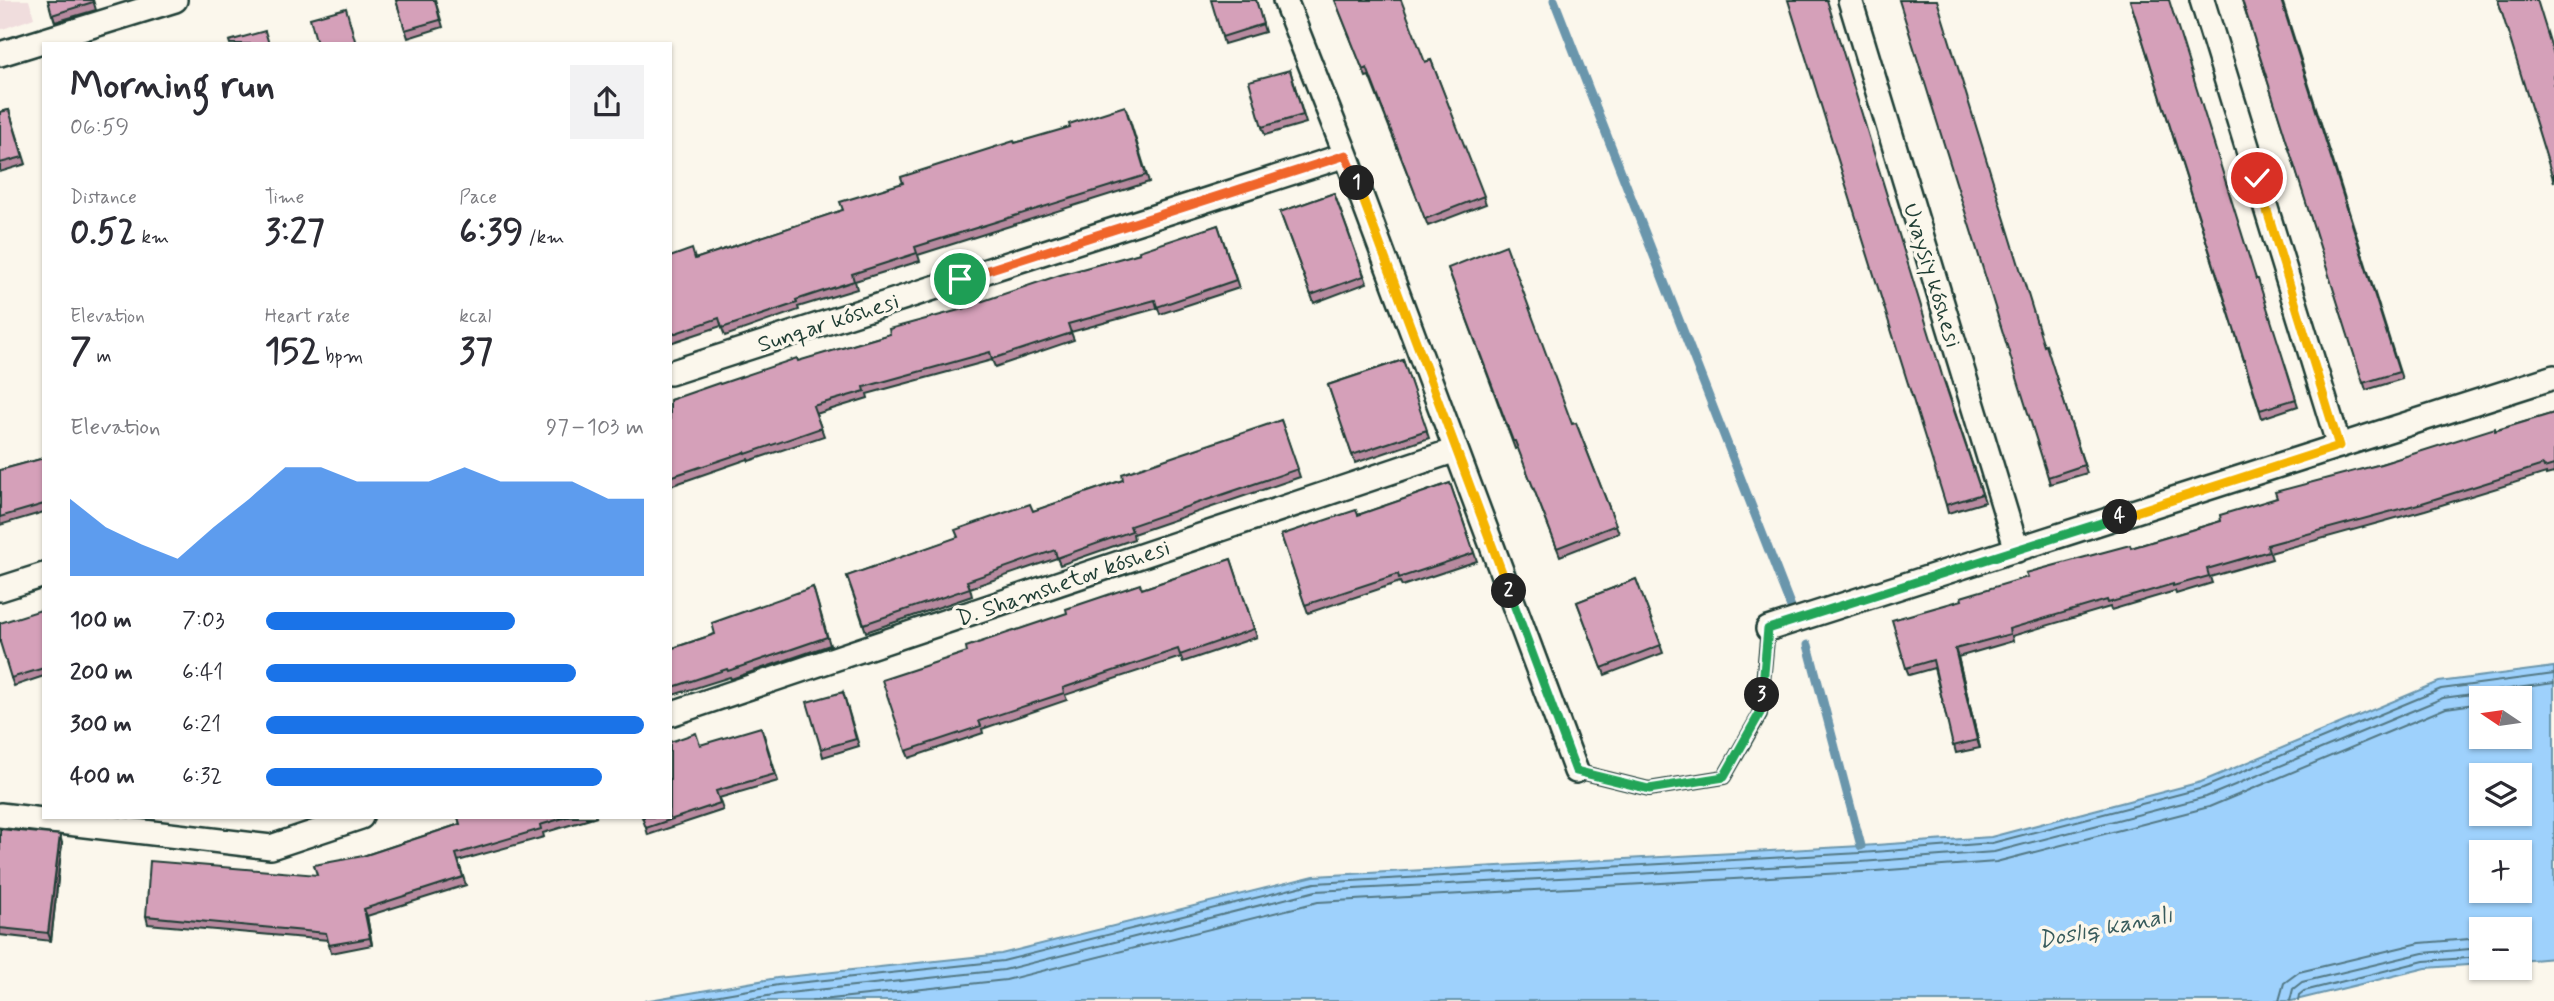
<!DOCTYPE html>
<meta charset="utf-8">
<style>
:root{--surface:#fff;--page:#f2f2f3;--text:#2b2b33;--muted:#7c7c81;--accent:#1a73e8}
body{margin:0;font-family:Mynerve,sans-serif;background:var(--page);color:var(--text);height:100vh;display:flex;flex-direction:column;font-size:26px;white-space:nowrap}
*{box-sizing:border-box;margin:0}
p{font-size:23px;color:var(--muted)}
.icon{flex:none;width:38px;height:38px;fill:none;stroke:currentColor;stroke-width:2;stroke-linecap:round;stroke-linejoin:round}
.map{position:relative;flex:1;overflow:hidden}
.sheet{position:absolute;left:42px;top:42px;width:630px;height:777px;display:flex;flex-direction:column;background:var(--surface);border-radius:0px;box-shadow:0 2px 5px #0004}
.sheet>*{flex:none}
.needle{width:46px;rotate:283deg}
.tools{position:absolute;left:2469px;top:686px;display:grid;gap:14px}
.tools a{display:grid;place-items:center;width:63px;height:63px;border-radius:0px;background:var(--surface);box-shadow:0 2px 5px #0004;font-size:35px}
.pin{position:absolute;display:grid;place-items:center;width:60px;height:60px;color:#fff;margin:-30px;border:4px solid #fff;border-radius:50%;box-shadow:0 2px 7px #0007}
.km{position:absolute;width:35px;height:35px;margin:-18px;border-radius:50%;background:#222;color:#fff;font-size:19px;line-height:35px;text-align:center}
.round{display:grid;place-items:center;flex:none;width:74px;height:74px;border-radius:0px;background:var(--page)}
.headline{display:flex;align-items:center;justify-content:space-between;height:119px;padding:0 28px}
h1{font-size:38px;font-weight:700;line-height:52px}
.figures{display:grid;grid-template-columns:repeat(3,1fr);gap:10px;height:119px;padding:7px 28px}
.figures div{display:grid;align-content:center}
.figures b{font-size:35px;font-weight:700}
.figures small{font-size:19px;font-weight:400}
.figures p{font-size:19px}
.chart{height:196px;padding:14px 28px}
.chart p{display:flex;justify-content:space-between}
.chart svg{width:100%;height:126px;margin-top:7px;fill:var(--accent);opacity:.7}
ul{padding:0 28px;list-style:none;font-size:23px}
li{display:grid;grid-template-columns:112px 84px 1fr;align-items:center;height:52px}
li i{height:18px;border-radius:9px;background:var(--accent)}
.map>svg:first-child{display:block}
.built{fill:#f0dddd}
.water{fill:#9ed1fc;stroke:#6b96ac;stroke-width:2;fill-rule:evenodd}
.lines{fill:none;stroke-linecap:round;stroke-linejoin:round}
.shore{stroke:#527884;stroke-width:2}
.stream{stroke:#6b96ac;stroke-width:9}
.lane-casing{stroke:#1f3d34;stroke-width:16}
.street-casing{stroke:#1f3d34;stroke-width:28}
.lane{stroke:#fbf7ec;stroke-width:10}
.street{stroke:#fbf7ec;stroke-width:23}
.wall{fill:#b78a9f;stroke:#1f3d34;stroke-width:2}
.shaded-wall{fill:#957082;stroke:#1f3d34;stroke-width:2}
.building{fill:#d5a0b9;stroke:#1f3d34;stroke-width:2}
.split-1-casing{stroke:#fff;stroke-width:14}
.split-2-casing{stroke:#fff;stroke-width:14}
.split-3-casing{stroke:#fff;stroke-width:14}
.split-4-casing{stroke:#fff;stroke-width:14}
.split-5-casing{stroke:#fff;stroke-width:14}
.split-1{stroke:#f0652b;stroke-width:9}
.split-2{stroke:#f5b400;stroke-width:9}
.split-3{stroke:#22a559;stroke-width:9}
.split-4{stroke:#22a559;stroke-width:9}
.split-5{stroke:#f5b400;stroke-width:9}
.labels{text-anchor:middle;stroke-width:7;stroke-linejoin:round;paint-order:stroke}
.street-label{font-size:23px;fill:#1f3d34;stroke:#fbf7ec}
.water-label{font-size:24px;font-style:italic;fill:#385b5c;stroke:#fbf7ec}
</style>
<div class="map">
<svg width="2554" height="1001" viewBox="0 0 2554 1001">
<rect width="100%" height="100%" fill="#fbf7ec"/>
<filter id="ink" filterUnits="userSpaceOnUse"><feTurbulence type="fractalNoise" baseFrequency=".0143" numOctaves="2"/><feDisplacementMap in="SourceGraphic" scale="14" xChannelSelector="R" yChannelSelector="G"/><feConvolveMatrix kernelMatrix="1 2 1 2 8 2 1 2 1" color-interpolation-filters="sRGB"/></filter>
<g filter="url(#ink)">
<path class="built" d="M 0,0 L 29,0 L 34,18 L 0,30 Z"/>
<path class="water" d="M 2554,667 L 2554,958 L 2520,961 L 2520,929 L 2482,929 L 2481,964 L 2426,968 L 2292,1001 L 644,1001 L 777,978 L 1001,954 L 1314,876 L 1861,846 L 1991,837 L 2201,782 L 2439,682 ZM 2482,698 L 2520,698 L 2520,737 L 2482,737 ZM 2482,775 L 2520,775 L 2520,814 L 2482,814 ZM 2482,852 L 2520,852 L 2520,891 L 2482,891 Z"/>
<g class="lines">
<path class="shore" d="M 685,1001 L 778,985 L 1003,961 L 1315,883 L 1861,853 L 1992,843 L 2203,788 L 2441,689 L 2554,674
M 737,1001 L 779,994 L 1004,970 L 1316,891 L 1861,862 L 1994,852 L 2206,797 L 2443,698 L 2554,683
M 812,1001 L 1006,980 L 1318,902 L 1862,872 L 1996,862 L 2209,807 L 2446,708 L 2482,703
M 2279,1001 L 2284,983 L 2299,972 L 2420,943 L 2482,938
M 2290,1001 L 2293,989 L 2302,982 L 2423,953 L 2482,948
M 2298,1001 L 2299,995 L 2304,991 L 2424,961 L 2482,957"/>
<path class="stream" d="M 1554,0 L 1791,607
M 1808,645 L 1861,846"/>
<g class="lane-casing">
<path id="lane" d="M 1576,771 L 1649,789 L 1724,777 L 1760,714 L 1768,629"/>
</g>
<g class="street-casing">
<path id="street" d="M 1285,0 L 1346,155 L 1576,771
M 1850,0 L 2017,550
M 2202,0 L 2339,446
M 0,54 L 175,0
M 670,373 L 1346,155
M 0,589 L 44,575
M 1768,629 L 2554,377
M 670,714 L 1456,450
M 0,815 L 271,847 L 361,817"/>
</g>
<use href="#lane" class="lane"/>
<use href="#street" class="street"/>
</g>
<path class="wall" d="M 48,0 L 93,0 L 96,10 L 55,22 Z
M 396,0 L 435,0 L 443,27 L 408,38 Z
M 1256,0 L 1265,32 L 1224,44 L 1222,37 Z
M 1335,0 L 1425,62 L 1431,60 L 1486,204 L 1428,226 L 1369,76 L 1366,77 Z
M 2130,0 L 2256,279 L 2298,406 L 2262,418 Z
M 2242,0 L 2282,0 L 2402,379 L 2366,390 Z
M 1290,70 L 1306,123 L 1265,135 L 1262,127 Z
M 9,110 L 26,164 L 0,172 L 0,112 Z
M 1128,114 L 1149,182 L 918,255 L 920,261 L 855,281 L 857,289 L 798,307 L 799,310 L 725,336 L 721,326 L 670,343 L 670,257 L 695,259 L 843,210 L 903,183 L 1015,143 Z
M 1334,193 L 1367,283 L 1314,303 L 1280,212 Z
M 1218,225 L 1239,288 L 1160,314 L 1158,308 L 1071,332 L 1074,340 L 995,367 L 992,360 L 867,394 L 868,398 L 816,414 L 824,436 L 749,461 L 748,459 L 670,486 L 670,400 L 890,334 L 974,306 L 1140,253 Z
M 1448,268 L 1572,424 L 1576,423 L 1619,533 L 1560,556 L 1518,448 L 1515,449 Z
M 2044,346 L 2048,353 L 2087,473 L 2050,484 L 2048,477 Z
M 1403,360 L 1429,438 L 1355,463 L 1328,385 Z
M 1945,382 L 1985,502 L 1948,513 L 1946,505 Z
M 2554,413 L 2554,473 L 2546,475 L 2546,473 L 2425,510 L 2270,553 L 2272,559 L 2210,577 L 2212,583 L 2176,594 L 2175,591 L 2111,610 L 2110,607 L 2012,636 L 2013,641 L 1958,657 L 1980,748 L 1956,753 L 1934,668 L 1909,675 L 1906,668 L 1962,600 L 2131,548 L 2221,521 L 2277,498 L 2381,464 Z
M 1281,420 L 1300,477 L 1133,534 L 1134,539 L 1060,565 L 1057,558 L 970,588 L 972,596 L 866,632 L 847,576 L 1123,480 Z
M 44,458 L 44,512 L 0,525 L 0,470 Z
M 1450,483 L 1477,561 L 1402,586 L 1400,582 L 1308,613 L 1281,535 L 1358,515 Z
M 1231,559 L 1257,637 L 1183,662 L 1181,657 L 1065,695 L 1067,700 L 982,729 L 983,733 L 909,758 L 906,751 L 1142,589 Z
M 1636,579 L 1663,653 L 1605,675 L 1577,602 Z
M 813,587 L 830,645 L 731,679 L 730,677 L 670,696 L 670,649 L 715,634 Z
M 44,609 L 44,676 L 14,686 L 11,678 Z
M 843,692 L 859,746 L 823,757 L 821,749 Z
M 764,735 L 778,781 L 719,798 L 723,810 L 648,835 L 646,828 L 701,745 Z
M 458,817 L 597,817 L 543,833 L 544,837 L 458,861 L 466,885 L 367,916 L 372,945 L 331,953 L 328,940 L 148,924 L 146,916 L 317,875 L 363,856 L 460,824 Z
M 0,829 L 62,843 L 51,941 L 0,935 Z"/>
<path class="shaded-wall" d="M 1955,649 L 1958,657 L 1980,748 L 1977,740 Z
M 60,835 L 62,843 L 51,941 L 48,933 Z
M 364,909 L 367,916 L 372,945 L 370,938 Z"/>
<path class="building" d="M 48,0 L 93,0 L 93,2 L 52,15 Z
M 396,0 L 435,0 L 440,20 L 405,30 Z
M 1211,0 L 1256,0 L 1263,24 L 1222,37 Z
M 1335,0 L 1401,0 L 1425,62 L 1431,60 L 1484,196 L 1425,219 L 1367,68 L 1363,70 Z
M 1788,0 L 1827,0 L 1942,375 L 1982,494 L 1946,505 Z
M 1899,0 L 1937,0 L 2044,346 L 2046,345 L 2084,465 L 2048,477 Z
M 2130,0 L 2169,0 L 2256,279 L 2258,279 L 2296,399 L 2260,410 Z
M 2242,0 L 2281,0 L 2399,372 L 2363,383 Z
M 2498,0 L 2537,0 L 2554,55 L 2554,182 Z
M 346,8 L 356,44 L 317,44 L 310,18 Z
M 265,31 L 269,44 L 230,44 L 229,41 Z
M 1290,70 L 1303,115 L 1262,127 L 1249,81 Z
M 1125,106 L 1146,175 L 915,247 L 917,253 L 852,274 L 854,281 L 796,300 L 797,303 L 722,328 L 719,318 L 670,335 L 670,257 L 692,249 L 695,259 L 843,210 L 840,202 L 903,183 L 901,177 L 1014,141 L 1015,143 L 1070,127 L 1069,124 Z
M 9,110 L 23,157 L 0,163 L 0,112 Z
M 1334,193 L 1364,276 L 1311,295 L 1280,212 Z
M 1218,225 L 1236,280 L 1157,307 L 1155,300 L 1068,324 L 1071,333 L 992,359 L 990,352 L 864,387 L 865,391 L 813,406 L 821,428 L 746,454 L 745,452 L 670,477 L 670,400 L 719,383 L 720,384 L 797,358 L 798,361 L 890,334 L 889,329 L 974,306 L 974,304 L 1060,275 L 1140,253 L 1139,251 Z
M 1506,245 L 1572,424 L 1576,423 L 1616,525 L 1557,548 L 1515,441 L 1513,441 L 1448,268 Z
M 1403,360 L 1427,430 L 1352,455 L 1328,385 Z
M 2554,413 L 2554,465 L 2544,468 L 2543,465 L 2422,503 L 2267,545 L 2269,551 L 2207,569 L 2209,576 L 2173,586 L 2173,584 L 2108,603 L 2107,600 L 2009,629 L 2010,634 L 1955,649 L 1977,740 L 1953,746 L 1933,660 L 1906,668 L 1892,620 L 1962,600 L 1961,597 L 2028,577 L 2026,573 L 2130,545 L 2131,548 L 2221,521 L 2220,515 L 2277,498 L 2275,492 L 2381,464 L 2495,428 L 2495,431 Z
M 1281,420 L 1298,469 L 1130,526 L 1132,531 L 1057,558 L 1055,550 L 967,581 L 970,588 L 864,624 L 847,576 L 958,537 L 955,530 L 1030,504 L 1033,511 L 1123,480 L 1122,474 Z
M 44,458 L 44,504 L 0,517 L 0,470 Z
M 1450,483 L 1474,553 L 1399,578 L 1398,574 L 1305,605 L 1281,535 L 1356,510 L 1358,515 Z
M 1231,559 L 1254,629 L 1180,655 L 1178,649 L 1063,688 L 1064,693 L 979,721 L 981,726 L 906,751 L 882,680 L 967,652 L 966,647 L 1067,613 L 1066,609 L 1140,584 L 1142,589 Z
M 1636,579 L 1661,645 L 1602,668 L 1577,602 Z
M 813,587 L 827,637 L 728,671 L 727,669 L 670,688 L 670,649 L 715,634 L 712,623 Z
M 44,609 L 44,668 L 11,678 L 0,642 L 0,623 Z
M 843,692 L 856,739 L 821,749 L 807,702 Z
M 761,727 L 775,774 L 716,791 L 720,803 L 646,828 L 642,817 L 670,817 L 670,742 L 696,733 L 700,745 Z
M 458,817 L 567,817 L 540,825 L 541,829 L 456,854 L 463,877 L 364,909 L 370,938 L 329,945 L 326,933 L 146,916 L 150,861 L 317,875 L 314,865 L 363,856 L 460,824 Z
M 0,829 L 60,835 L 48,933 L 0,928 Z"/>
</g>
<g class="lines" filter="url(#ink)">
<g class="split-1-casing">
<path id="split-1" d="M 960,279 L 1346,155 L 1357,183"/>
</g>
<g class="split-2-casing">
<path id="split-2" d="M 1357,183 L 1509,591"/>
</g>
<g class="split-3-casing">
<path id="split-3" d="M 1509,591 L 1576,771 L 1649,789 L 1724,777 L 1760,713 L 1762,695"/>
</g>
<g class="split-4-casing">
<path id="split-4" d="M 1762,695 L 1768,629 L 2120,517"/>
</g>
<g class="split-5-casing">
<path id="split-5" d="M 2120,517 L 2339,446 L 2257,178"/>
</g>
<use href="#split-1" class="split-1"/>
<use href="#split-2" class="split-2"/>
<use href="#split-3" class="split-3"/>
<use href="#split-4" class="split-4"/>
<use href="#split-5" class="split-5"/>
</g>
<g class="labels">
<g class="street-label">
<text transform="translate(1933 275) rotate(73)" y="8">Uvaysiy kóshesi</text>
<text transform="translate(828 322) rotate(-18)" y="8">Sunqar kóshesi</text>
<text transform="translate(1063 582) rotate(-19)" y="8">D. Shamshetov kóshesi</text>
</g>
<g class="water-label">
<text transform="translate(2105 927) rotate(-11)" y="8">Doslıq kanalı</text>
</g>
</g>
</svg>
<div class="tools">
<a><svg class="needle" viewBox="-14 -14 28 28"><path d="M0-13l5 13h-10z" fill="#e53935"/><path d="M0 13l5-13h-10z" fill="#7c7c81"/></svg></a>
<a><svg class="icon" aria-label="layers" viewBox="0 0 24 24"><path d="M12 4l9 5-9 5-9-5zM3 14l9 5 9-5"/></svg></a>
<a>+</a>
<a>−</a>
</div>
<div class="pin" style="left:960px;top:279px;background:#1e9e55"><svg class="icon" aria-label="arrive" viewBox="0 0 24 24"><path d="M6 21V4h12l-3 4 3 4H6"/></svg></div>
<div class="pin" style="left:2257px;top:178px;background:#d93025"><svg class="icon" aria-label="check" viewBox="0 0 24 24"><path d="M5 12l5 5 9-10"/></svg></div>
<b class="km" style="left:1357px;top:183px">1</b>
<b class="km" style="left:1509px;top:591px">2</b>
<b class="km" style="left:1762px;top:695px">3</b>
<b class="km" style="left:2120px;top:517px">4</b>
<section class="sheet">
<div class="headline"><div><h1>Morning run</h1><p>06:59</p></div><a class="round"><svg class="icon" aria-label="share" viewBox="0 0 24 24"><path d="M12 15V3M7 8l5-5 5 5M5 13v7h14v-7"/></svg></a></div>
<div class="figures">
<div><p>Distance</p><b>0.52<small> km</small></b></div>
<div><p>Time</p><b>3:27</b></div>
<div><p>Pace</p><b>6:39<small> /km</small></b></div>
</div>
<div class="figures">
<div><p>Elevation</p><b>7<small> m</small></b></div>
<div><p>Heart rate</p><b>152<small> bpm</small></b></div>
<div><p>kcal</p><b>37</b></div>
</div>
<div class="chart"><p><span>Elevation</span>97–103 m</p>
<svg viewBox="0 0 160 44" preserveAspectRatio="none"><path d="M0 44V17L10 27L20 33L30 38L40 27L50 17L60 6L70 6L80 11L90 11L100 11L110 6L120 11L130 11L140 11L150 17L160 17V44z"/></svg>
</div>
<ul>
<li><b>100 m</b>7:03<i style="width:66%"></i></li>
<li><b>200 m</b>6:41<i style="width:82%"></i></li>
<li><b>300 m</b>6:21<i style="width:100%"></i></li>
<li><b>400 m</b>6:32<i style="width:89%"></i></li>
</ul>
</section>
</div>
